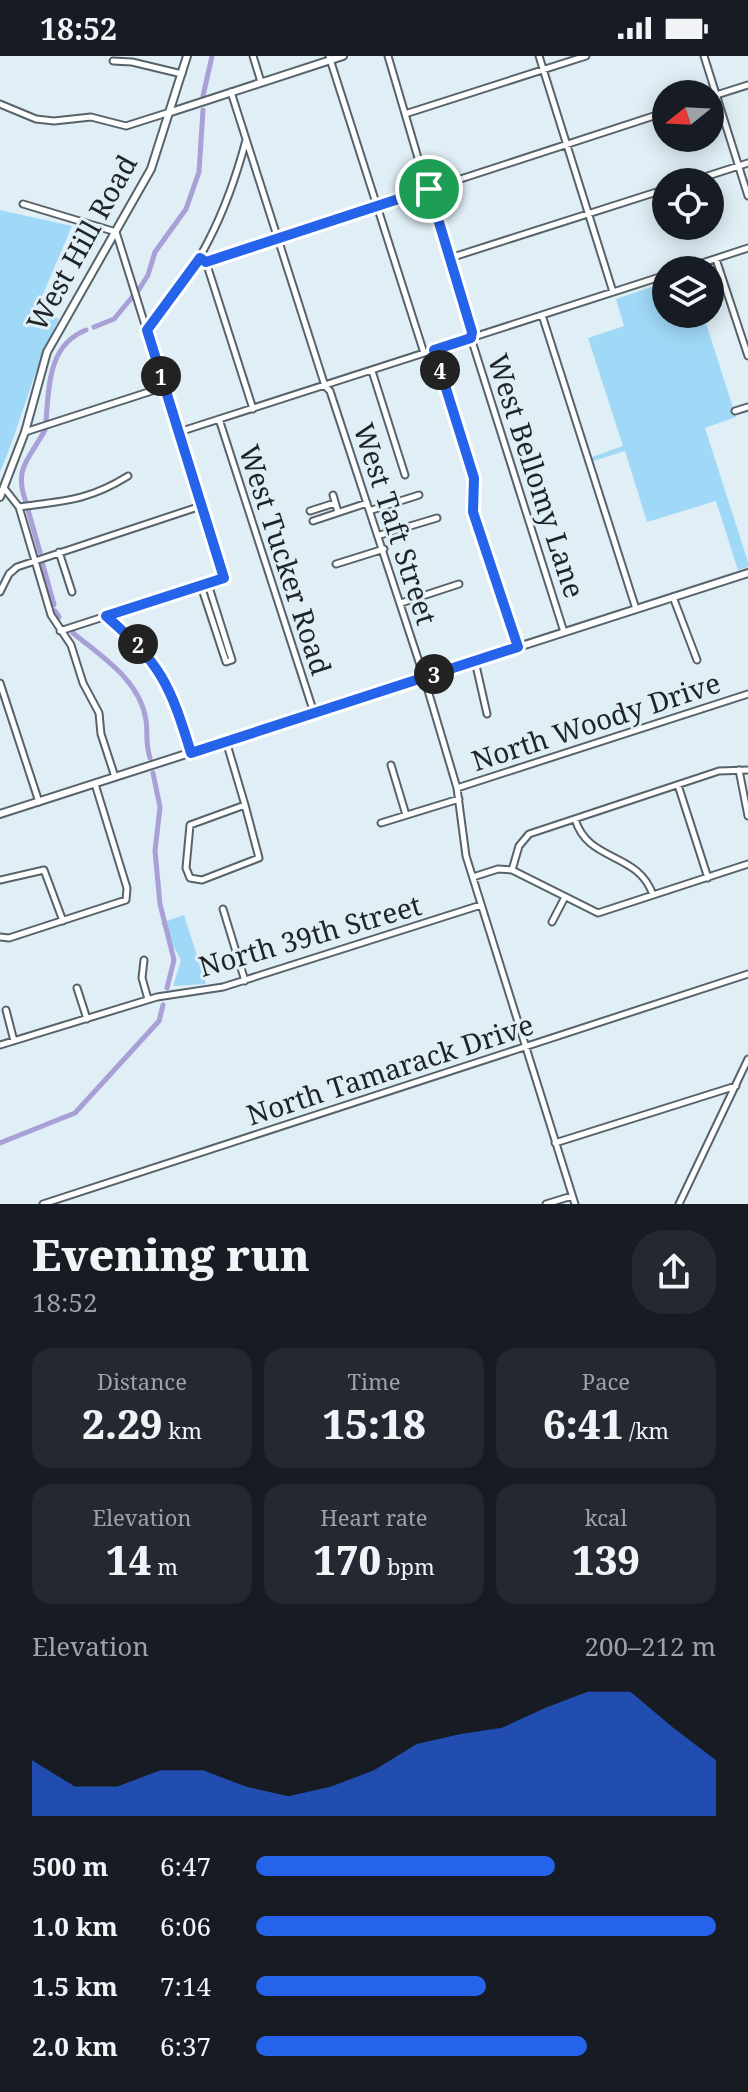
<!DOCTYPE html>
<meta charset="utf-8">
<style>
:root{--surface:#171b24;--page:#242831;--text:#f1f3f6;--muted:#9ea1a6;--accent:#2563eb}
body{margin:0;font-family:"Noto Serif",serif;background:var(--page);color:var(--text);height:100vh;display:flex;flex-direction:column;font-size:30px;white-space:nowrap}
*{box-sizing:border-box;margin:0}
p{font-size:26px;color:var(--muted)}
.icon{flex:none;width:44px;height:44px;fill:none;stroke:currentColor;stroke-width:2;stroke-linecap:round;stroke-linejoin:round}
.map{position:relative;height:1148px;overflow:hidden}
.drawer{display:flex;flex-direction:column;background:var(--surface);flex:1}
.drawer>*{flex:none}
.needle{width:52px;rotate:252deg}
.buttons{position:absolute;left:652px;top:24px;display:grid;gap:16px}
.buttons a{display:grid;place-items:center;width:72px;height:72px;border-radius:50%;background:var(--surface);box-shadow:0 4px 20px #0003;font-size:40px}
.pin{position:absolute;display:grid;place-items:center;width:68px;height:68px;color:#fff;margin:-34px;border:4px solid #fff;border-radius:50%;box-shadow:0 2px 8px #0007}
.km{position:absolute;width:40px;height:40px;margin:-20px;border-radius:50%;background:#222;color:#fff;font-size:22px;line-height:40px;text-align:center}
.round{display:grid;place-items:center;flex:none;width:84px;height:84px;border-radius:32px;background:var(--page)}
.headline{display:flex;align-items:center;justify-content:space-between;height:136px;padding:0 32px}
h1{font-size:44px;font-weight:800;line-height:60px}
.figures{display:grid;grid-template-columns:repeat(3,1fr);gap:12px;height:136px;padding:8px 32px}
.figures div{display:grid;align-content:center;border-radius:20px;background:var(--page);text-align:center}
.figures b{font-size:40px;font-weight:800}
.figures small{font-size:22px;font-weight:400}
.figures p{font-size:22px}
.chart{height:224px;padding:16px 32px}
.chart p{display:flex;justify-content:space-between}
.chart svg{width:100%;height:144px;margin-top:8px;fill:var(--accent);opacity:.7}
ul{padding:0 32px;list-style:none;font-size:26px}
li{display:grid;grid-template-columns:128px 96px 1fr;align-items:center;height:60px}
li i{height:20px;border-radius:10px;background:var(--accent)}
.status{display:flex;justify-content:space-between;align-items:center;height:56px;padding:0 40px;background:var(--surface);direction:ltr}
.status svg{height:22px;fill:currentColor}
.map>svg:first-child{display:block}
.green{fill:#a0d9f7}
.lines{fill:none;stroke-linecap:round;stroke-linejoin:round}
.canal{stroke:#a8a0d7;stroke-width:5}
.minor-casing{stroke:#57636a;stroke-width:9}
.tertiary-casing{stroke:#57636a;stroke-width:10}
.minor{stroke:#fff;stroke-width:5}
.tertiary{stroke:#fff;stroke-width:6}
.route-casing{stroke:#fff;stroke-width:16}
.route{stroke:#2563eb;stroke-width:10}
.labels{text-anchor:middle;stroke-width:6;stroke-linejoin:round;paint-order:stroke}
.street-label{font-size:28px;fill:#1f2426;stroke:#e0eef6}
</style>
<div class="status"><b>18:52</b><svg viewBox="0 0 49 12"><path d="M0 12V9h3v3zM5 12V6h3v6zM10 12V3h3v9zM15 12V0h3v12zM26 1h20v11H26zM47 4h2v5h-2z"/></svg></div>
<div class="map">
<svg width="748" height="1148" viewBox="0 0 748 1148">
<rect width="100%" height="100%" fill="#e0eef6"/>
<path class="green" d="M 0,154 L 72,170 L 38,250 L 59,263 C 33,312 22,366 0,416 Z
M 666,226 L 666,258 L 703,258 L 736,361 L 705,372 L 748,506 L 748,511 L 738,514 L 716,445 L 647,466 L 625,395 L 593,405 L 592,401 L 623,390 L 588,282 L 624,270 L 616,243 Z
M 184,859 L 206,928 L 173,930 L 181,904 L 161,867 Z"/>
<g class="lines">
<path class="canal" d="M 203,40 L 212,0
M 138,235 L 148,219 L 155,196 L 186,153 L 199,116 L 203,54
M 94,271 L 114,263 L 134,239
M 46,365 C 49,330 48,289 86,274
M 26,446 C 13,412 30,402 45,374
M 28,454 L 40,496
M 43,509 L 54,549
M 55,555 L 59,561
M 73,577 C 102,601 140,624 146,664 C 148,679 145,686 150,702
M 153,717 L 160,751 L 155,795 L 160,848 L 174,904 L 167,932
M 0,1087 L 75,1057 L 159,965 L 163,949"/>
<g class="minor-casing">
<path id="minor" d="M 253,0 L 261,26
M 329,0 L 424,297
M 388,0 L 471,282 L 564,576
M 539,0 L 613,236
M 704,0 L 748,140
M 113,5 L 132,6 L 182,18
M 231,36 L 325,330 L 330,335 L 424,621 L 457,732 L 466,800 L 575,1148
M 710,41 L 748,29
M 0,48 L 36,63 L 54,65 L 91,61 L 126,70 L 170,56
M 405,58 L 586,0
M 689,126 L 748,107
M 23,148 L 116,176 L 224,522 L 60,575
M 450,202 L 666,133
M 716,203 L 748,300
M 206,206 L 666,56
M 206,206 L 253,353
M 681,214 L 748,192
M 542,259 L 636,553
M 147,274 C 198,215 226,160 246,84
M 434,294 L 474,422 L 473,456 L 518,591
M 372,315 L 405,419
M 735,355 L 748,351
M 219,363 L 314,657
M 25,376 L 164,331
M 179,376 L 666,219
M 4,432 L 19,451 L 51,559 L 71,589 L 83,627 L 99,657 L 101,678 L 115,721
M 333,439 L 338,456
M 19,451 C 63,445 88,445 128,420
M 372,454 L 419,439
M 310,455 L 335,447
M 313,465 L 367,447
M 380,479 L 437,462
M 59,496 L 72,536
M 336,508 L 384,493
M 201,530 L 226,606 L 232,604 L 208,528
M 0,536 L 9,518 L 17,511 L 201,450
M 673,541 L 697,604
M 401,547 L 459,528
M 107,561 C 162,608 170,629 191,697
M 475,605 L 487,658
M 0,627 L 39,746
M 226,685 L 245,749 L 190,769 L 186,812 L 190,822 L 202,824 L 259,802 L 245,749
M 391,709 L 406,759
M 739,714 L 748,760
M 678,729 L 708,822
M 457,732 L 748,638
M 575,763 C 588,807 638,795 653,839
M 381,767 L 459,743
M 512,814 L 519,790 L 529,778 L 719,715 L 748,714
M 473,821 L 498,813 L 512,814 L 598,857 L 748,808
M 0,824 L 44,814 L 63,865
M 223,853 L 245,925
M 552,866 L 565,841
M 0,881 L 9,882 L 126,844 L 127,832 L 95,728
M 144,904 L 142,922 L 148,943
M 77,932 L 87,963
M 6,954 L 14,985
M 0,989 L 157,941 L 223,931 L 481,849
M 555,1087 L 736,1030
M 43,1148 L 748,918
M 546,1148 L 572,1140
M 679,1148 L 748,1003"/>
</g>
<g class="tertiary-casing">
<path id="tertiary" d="M 171,56 L 343,0
M 0,441 L 25,376 L 47,296 L 151,113 L 187,0
M 0,758 L 748,517"/>
</g>
<use href="#minor" class="minor"/>
<use href="#tertiary" class="tertiary"/>
</g>
<g class="lines">
<g class="route-casing">
<path id="route" d="M 429,133 L 472,276 L 471,282 L 434,294 L 474,422 L 473,456 L 518,591 L 191,697 C 170,628 161,608 106,560 L 224,522 L 147,274 L 200,202 L 206,206 Z"/>
</g>
<use href="#route" class="route"/>
</g>
<g class="labels">
<g class="street-label">
<text transform="translate(82 187) rotate(-61)" y="10">West Hill Road</text>
<text transform="translate(536 420) rotate(72)" y="10">West Bellomy Lane</text>
<text transform="translate(395 468) rotate(72)" y="10">West Taft Street</text>
<text transform="translate(285 504) rotate(72)" y="10">West Tucker Road</text>
<text transform="translate(596 666) rotate(-18)" y="10">North Woody Drive</text>
<text transform="translate(310 880) rotate(-16)" y="10">North 39th Street</text>
<text transform="translate(390 1014) rotate(-18)" y="10">North Tamarack Drive</text>
</g>
</g>
</svg>
<div class="buttons">
<a><svg class="needle" viewBox="-14 -14 28 28"><path d="M0-13l5 13h-10z" fill="#e53935"/><path d="M0 13l5-13h-10z" fill="#9ea1a6"/></svg></a>
<a><svg class="icon" aria-label="locate" viewBox="0 0 24 24"><circle cx="12" cy="12" r="6"/><path d="M12 2v4M12 18v4M2 12h4M18 12h4"/></svg></a>
<a><svg class="icon" aria-label="layers" viewBox="0 0 24 24"><path d="M12 4l9 5-9 5-9-5zM3 14l9 5 9-5"/></svg></a>
</div>
<div class="pin" style="left:429px;top:133px;background:#1e9e55"><svg class="icon" aria-label="arrive" viewBox="0 0 24 24"><path d="M6 21V4h12l-3 4 3 4H6"/></svg></div>
<b class="km" style="left:161px;top:320px">1</b>
<b class="km" style="left:138px;top:588px">2</b>
<b class="km" style="left:434px;top:618px">3</b>
<b class="km" style="left:440px;top:314px">4</b>
</div>
<section class="drawer">
<div class="headline"><div><h1>Evening run</h1><p>18:52</p></div><a class="round"><svg class="icon" aria-label="share" viewBox="0 0 24 24"><path d="M12 15V3M7 8l5-5 5 5M5 13v7h14v-7"/></svg></a></div>
<div class="figures">
<div><p>Distance</p><b>2.29<small> km</small></b></div>
<div><p>Time</p><b>15:18</b></div>
<div><p>Pace</p><b>6:41<small> /km</small></b></div>
</div>
<div class="figures">
<div><p>Elevation</p><b>14<small> m</small></b></div>
<div><p>Heart rate</p><b>170<small> bpm</small></b></div>
<div><p>kcal</p><b>139</b></div>
</div>
<div class="chart"><p><span>Elevation</span>200–212 m</p>
<svg viewBox="0 0 160 44" preserveAspectRatio="none"><path d="M0 44V27L10 35L20 35L30 30L40 30L50 35L60 38L70 35L80 30L90 22L100 19L110 17L120 11L130 6L140 6L150 17L160 27V44z"/></svg>
</div>
<ul>
<li><b>500 m</b>6:47<i style="width:65%"></i></li>
<li><b>1.0 km</b>6:06<i style="width:100%"></i></li>
<li><b>1.5 km</b>7:14<i style="width:50%"></i></li>
<li><b>2.0 km</b>6:37<i style="width:72%"></i></li>
</ul>
</section>
